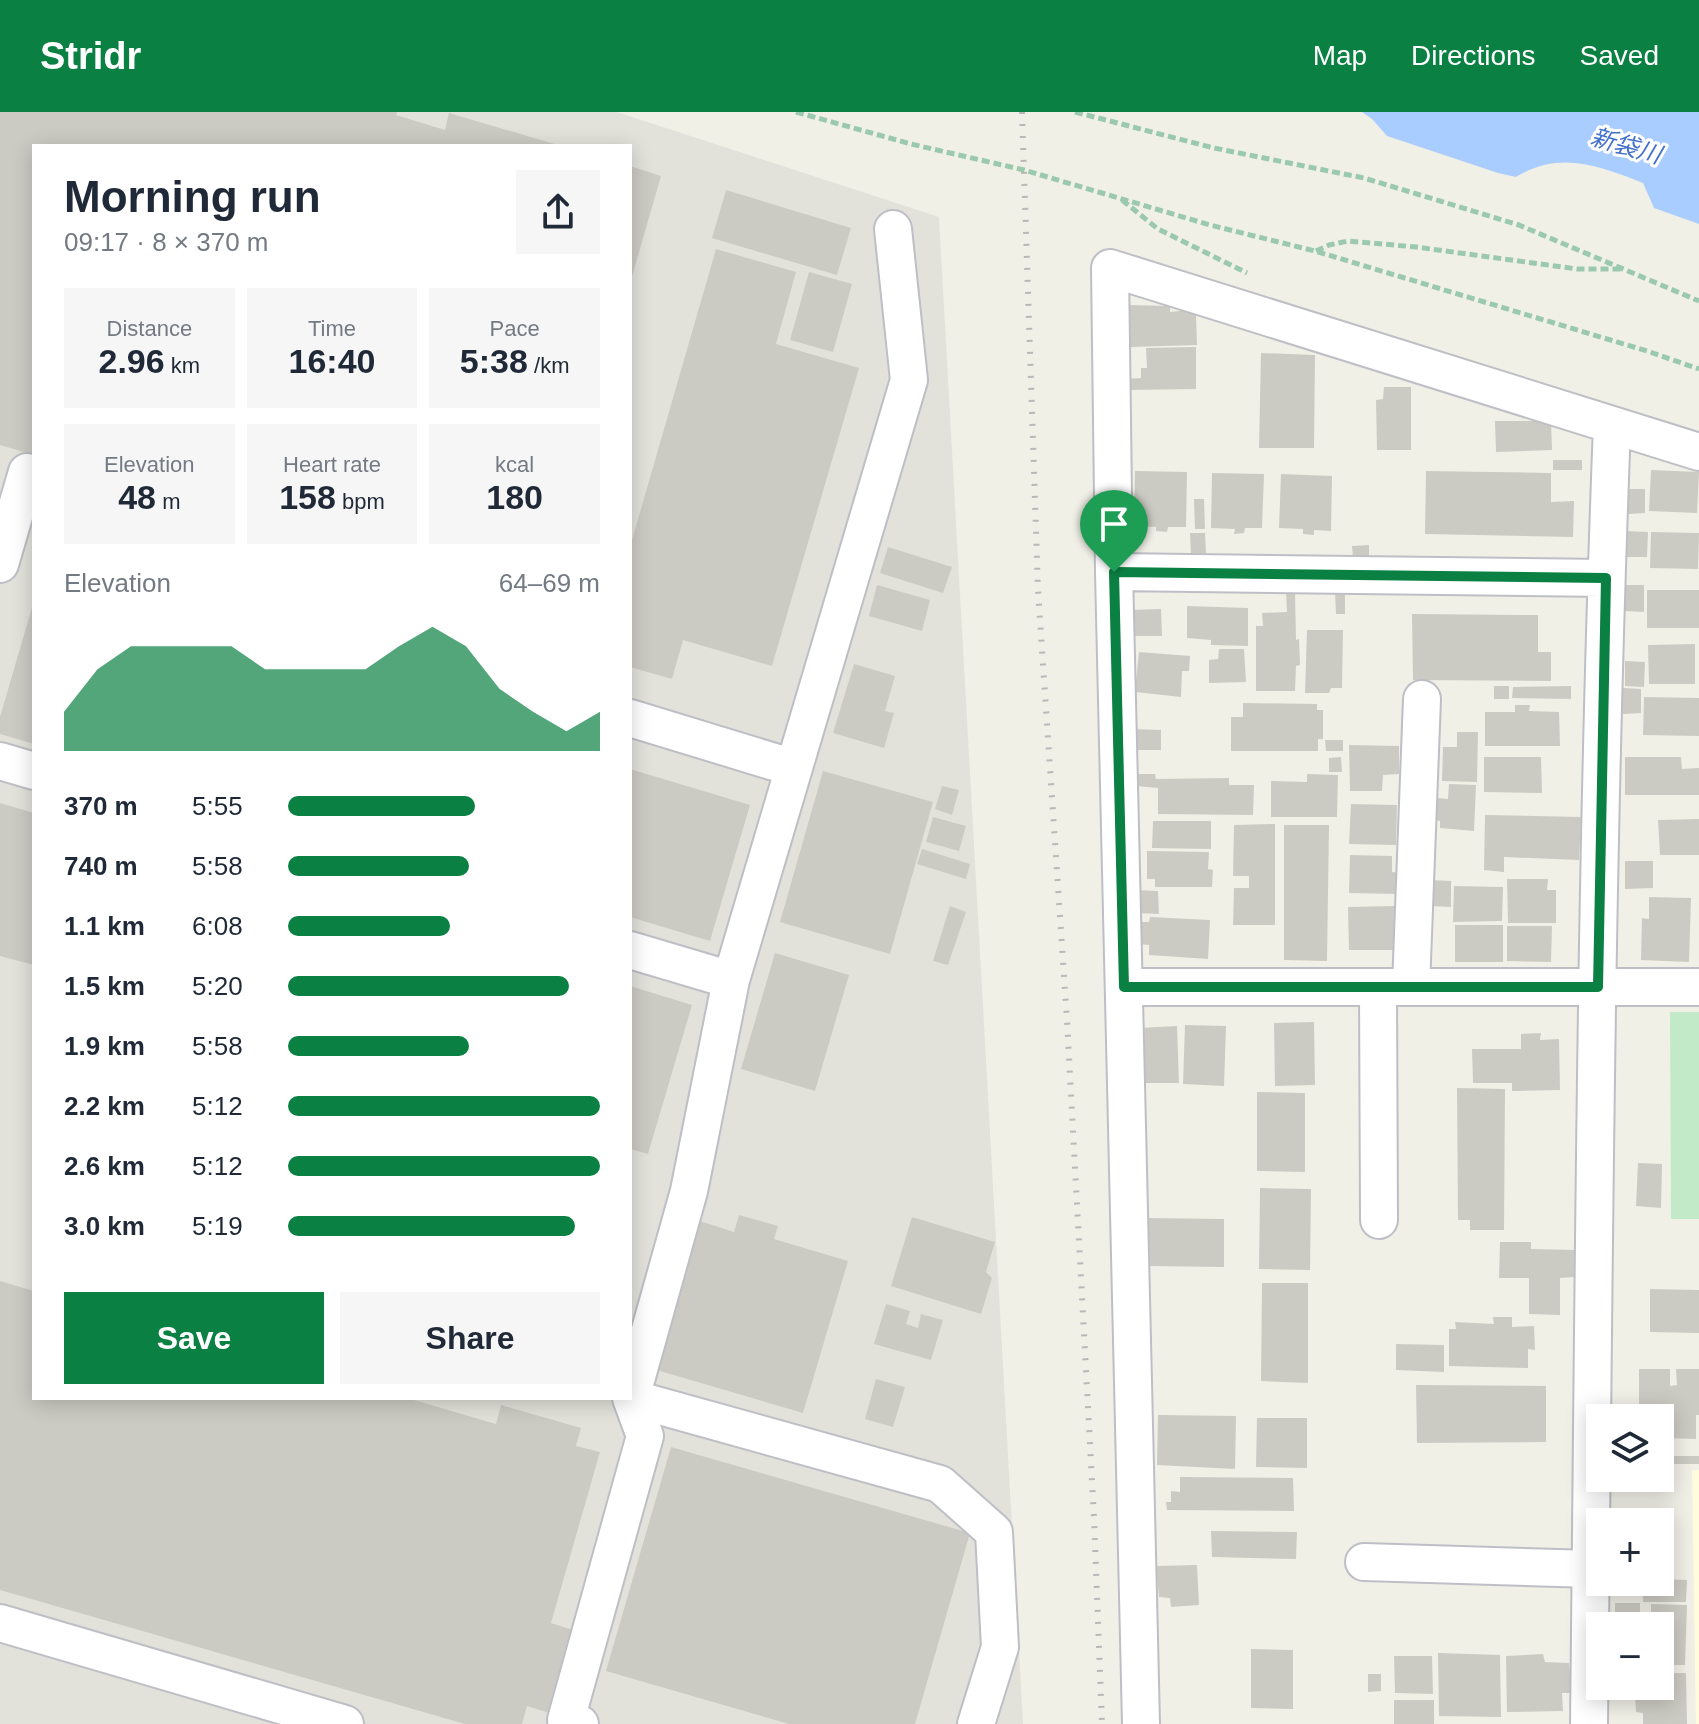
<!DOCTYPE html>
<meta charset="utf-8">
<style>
:root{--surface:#fff;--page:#f6f6f7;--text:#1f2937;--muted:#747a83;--accent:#0b8043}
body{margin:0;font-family:Arial,"Noto Sans JP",sans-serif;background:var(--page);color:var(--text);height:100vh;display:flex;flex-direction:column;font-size:30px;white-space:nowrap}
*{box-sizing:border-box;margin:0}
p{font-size:26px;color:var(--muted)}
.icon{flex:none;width:44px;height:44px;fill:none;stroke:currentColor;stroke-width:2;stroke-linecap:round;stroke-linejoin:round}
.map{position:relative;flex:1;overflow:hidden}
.panel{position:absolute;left:32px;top:32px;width:600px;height:1256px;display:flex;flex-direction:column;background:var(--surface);border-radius:0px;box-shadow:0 4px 20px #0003}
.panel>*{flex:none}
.buttons{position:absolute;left:1586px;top:1292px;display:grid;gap:16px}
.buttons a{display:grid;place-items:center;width:88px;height:88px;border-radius:0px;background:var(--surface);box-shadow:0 4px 20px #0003;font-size:40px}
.pin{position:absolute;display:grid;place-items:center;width:68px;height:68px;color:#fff;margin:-82px -34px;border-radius:50% 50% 50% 0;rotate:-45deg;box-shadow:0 0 8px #0007}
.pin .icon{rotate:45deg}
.round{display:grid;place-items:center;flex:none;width:84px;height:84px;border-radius:0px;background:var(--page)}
.overview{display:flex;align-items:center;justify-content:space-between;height:136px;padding:0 32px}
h1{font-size:44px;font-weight:800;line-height:60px}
.stats{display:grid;grid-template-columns:repeat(3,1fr);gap:12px;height:136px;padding:8px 32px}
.stats div{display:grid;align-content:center;border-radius:0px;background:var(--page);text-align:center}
.stats b{font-size:34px;font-weight:800}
.stats small{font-size:22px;font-weight:400}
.stats p{font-size:22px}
.chart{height:224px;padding:16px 32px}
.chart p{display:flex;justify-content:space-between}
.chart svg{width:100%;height:144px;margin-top:8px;fill:var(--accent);opacity:.7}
.primary-button{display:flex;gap:16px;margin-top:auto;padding:16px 32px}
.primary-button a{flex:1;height:92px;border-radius:0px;background:var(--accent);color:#fff;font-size:32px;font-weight:800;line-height:92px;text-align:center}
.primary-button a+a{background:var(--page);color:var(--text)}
ul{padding:0 32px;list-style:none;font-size:26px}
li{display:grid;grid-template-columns:128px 96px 1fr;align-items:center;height:60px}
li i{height:20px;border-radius:10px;background:var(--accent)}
header{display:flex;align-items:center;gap:48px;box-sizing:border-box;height:112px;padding:0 40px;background:var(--accent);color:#fff}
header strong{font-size:38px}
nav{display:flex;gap:44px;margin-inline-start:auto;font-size:28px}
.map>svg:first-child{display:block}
.commercial{fill:#fffcde}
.industrial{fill:#e2e2db;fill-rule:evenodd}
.green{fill:#c2eac8}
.water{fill:#a9cdff}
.building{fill:#cccbc3}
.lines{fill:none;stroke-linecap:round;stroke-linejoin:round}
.minor-casing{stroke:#bebfc6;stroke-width:40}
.path{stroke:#9ac9ae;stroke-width:5;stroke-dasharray:8 4;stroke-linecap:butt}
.minor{stroke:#fff;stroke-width:36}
.rail{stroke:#b8b8b9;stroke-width:6;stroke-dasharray:2 10;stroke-linecap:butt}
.route-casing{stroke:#fff;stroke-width:16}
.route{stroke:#0b8043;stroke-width:10}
.labels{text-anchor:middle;stroke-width:6;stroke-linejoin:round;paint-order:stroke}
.water-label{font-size:24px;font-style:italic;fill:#4271cc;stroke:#fff}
</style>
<header>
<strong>Stridr</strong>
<nav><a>Map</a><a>Directions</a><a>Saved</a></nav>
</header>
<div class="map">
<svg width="1699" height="1612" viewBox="0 0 1699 1612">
<rect width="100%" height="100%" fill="#f1f0e7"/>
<path class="commercial" d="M 1692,1358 L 1699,1358 L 1699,1612 L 1696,1612 Z"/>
<path class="industrial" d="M 0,0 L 617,0 L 939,105 L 1023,1612 L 0,1612 ZM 34,34 L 630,34 L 630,1286 L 34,1286 Z"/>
<path class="green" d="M 1670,900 L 1699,900 L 1699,1107 L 1671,1107 Z"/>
<path class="water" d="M 1362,0 L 1699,0 L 1699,112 L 1654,96 L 1643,71 C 1599,54 1560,38 1516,65 L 1498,61 L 1387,24 L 1372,7 Z"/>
<path class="building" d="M 0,0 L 397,0 L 396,3 L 445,18 L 449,1 L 558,33 L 34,34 L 34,343 L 0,333 Z
M 630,54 L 661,64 L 631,168 L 630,168 Z
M 726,78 L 851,116 L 837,163 L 712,126 Z
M 716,137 L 796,160 L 776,232 L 859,256 L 772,554 L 683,528 L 672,567 L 630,555 L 630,435 Z
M 809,160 L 852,172 L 833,240 L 790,228 Z
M 1128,193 L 1170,194 L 1170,200 L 1188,198 L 1196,203 L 1197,233 L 1130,235 Z
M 1196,235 L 1196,277 L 1127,278 L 1126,267 L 1141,266 L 1141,256 L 1147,256 L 1146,236 Z
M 1261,241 L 1315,243 L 1314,336 L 1259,336 Z
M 1384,275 L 1411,275 L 1411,338 L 1377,338 L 1376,288 L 1383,287 Z
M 1495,309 L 1551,309 L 1552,338 L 1496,340 Z
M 1553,348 L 1582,348 L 1582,358 L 1553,358 Z
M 1651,358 L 1699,360 L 1697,401 L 1649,399 Z
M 1135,359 L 1187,360 L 1186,415 L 1168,415 L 1167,420 L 1156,419 L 1156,415 L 1134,414 Z
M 1426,359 L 1551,361 L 1551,390 L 1574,389 L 1573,425 L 1425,422 Z
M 1212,361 L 1264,362 L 1262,416 L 1245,416 L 1244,421 L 1234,422 L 1235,417 L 1211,416 Z
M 1281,362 L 1332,364 L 1331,419 L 1314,418 L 1314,423 L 1303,422 L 1303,417 L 1279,416 Z
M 1628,377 L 1645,377 L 1645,401 L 1628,402 Z
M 1194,387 L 1204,387 L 1205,417 L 1195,417 Z
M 1626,419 L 1648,420 L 1647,445 L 1625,445 Z
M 1651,420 L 1699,421 L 1698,457 L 1650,456 Z
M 1190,421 L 1205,421 L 1206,442 L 1191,442 Z
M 1369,433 L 1369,444 L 1353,445 L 1352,434 Z
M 888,435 L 952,455 L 943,481 L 880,461 Z
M 877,473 L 930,488 L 922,519 L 869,504 Z
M 1625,473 L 1644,473 L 1644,500 L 1624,499 Z
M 1647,478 L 1699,478 L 1699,516 L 1647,516 Z
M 1335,479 L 1345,479 L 1345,502 L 1336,502 Z
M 1286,480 L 1295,480 L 1296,528 L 1299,527 L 1300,553 L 1296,554 L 1295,579 L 1256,579 L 1256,514 L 1263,514 L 1262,501 L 1287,500 Z
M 33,492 L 34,492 L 34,632 L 0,622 L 0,605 Z
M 1187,494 L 1248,496 L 1248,534 L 1211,533 L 1211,528 L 1187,526 Z
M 1161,497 L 1162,524 L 1130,524 L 1129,498 Z
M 1412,502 L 1538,503 L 1538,540 L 1551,540 L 1551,569 L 1413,568 Z
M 1307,518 L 1343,518 L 1342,576 L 1331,576 L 1329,581 L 1305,581 Z
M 1695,532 L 1695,572 L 1649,572 L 1648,533 Z
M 1219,537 L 1244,537 L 1246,570 L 1209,571 L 1209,548 L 1218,547 Z
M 1139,540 L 1190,544 L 1189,559 L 1182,559 L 1181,585 L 1135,580 Z
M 1625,549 L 1645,550 L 1644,575 L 1625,574 Z
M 854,552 L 895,564 L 885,599 L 894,601 L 884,636 L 833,621 Z
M 1494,574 L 1509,574 L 1509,587 L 1494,587 Z
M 1571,574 L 1571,587 L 1512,586 L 1513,575 Z
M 1623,576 L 1641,577 L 1641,601 L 1623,602 Z
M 1644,585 L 1699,586 L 1699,624 L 1643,623 Z
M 1243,591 L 1317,592 L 1317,598 L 1323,598 L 1323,627 L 1318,627 L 1318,639 L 1231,639 L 1231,605 L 1243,605 Z
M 1515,593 L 1530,593 L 1529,599 L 1559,600 L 1560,634 L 1485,634 L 1485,600 L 1515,600 Z
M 1131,617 L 1161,618 L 1161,638 L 1130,638 Z
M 1457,620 L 1478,620 L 1477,670 L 1442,669 L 1443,635 L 1457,635 Z
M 1325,628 L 1343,628 L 1343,639 L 1326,639 Z
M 1349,633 L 1399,634 L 1399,662 L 1383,663 L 1382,679 L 1350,679 Z
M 1341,645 L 1342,660 L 1329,660 L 1329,646 Z
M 1484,645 L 1541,645 L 1542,681 L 1484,680 Z
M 1625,645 L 1681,645 L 1682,657 L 1699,656 L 1699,683 L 1625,683 Z
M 630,657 L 750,693 L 710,829 L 630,805 Z
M 823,659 L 933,690 L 890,842 L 780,810 Z
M 1136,662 L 1155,662 L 1156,667 L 1229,666 L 1229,673 L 1254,673 L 1253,703 L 1158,702 L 1158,676 L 1135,674 Z
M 1307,662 L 1338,663 L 1337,705 L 1271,705 L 1271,669 L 1307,670 Z
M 1449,672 L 1476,673 L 1474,719 L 1440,716 L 1440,709 L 1434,708 L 1437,686 L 1448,687 Z
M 942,674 L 959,678 L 952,703 L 935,697 Z
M 0,691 L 34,701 L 34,853 L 0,844 Z
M 1351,692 L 1397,693 L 1396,733 L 1349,732 Z
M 1485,703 L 1581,705 L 1579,748 L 1504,745 L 1504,760 L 1484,758 Z
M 933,705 L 966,714 L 959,739 L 926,730 Z
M 1699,707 L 1699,743 L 1660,743 L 1658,708 Z
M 1153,709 L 1211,709 L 1211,737 L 1152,736 Z
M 1275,712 L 1275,813 L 1233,813 L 1234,776 L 1249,776 L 1249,764 L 1233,764 L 1234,713 Z
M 1284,713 L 1329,713 L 1327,849 L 1284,848 Z
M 922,737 L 970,752 L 966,767 L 917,752 Z
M 1147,739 L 1209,740 L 1208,757 L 1213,758 L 1212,775 L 1155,775 L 1155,767 L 1147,767 Z
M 1350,743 L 1392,744 L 1392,760 L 1400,761 L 1399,782 L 1349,781 Z
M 1625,749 L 1653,749 L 1653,776 L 1625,777 Z
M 1507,767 L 1548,767 L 1547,778 L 1556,778 L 1556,811 L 1508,811 Z
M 1430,768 L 1451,769 L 1451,795 L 1430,794 Z
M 1454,774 L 1503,775 L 1502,809 L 1453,810 Z
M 1135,778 L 1158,779 L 1159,802 L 1136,801 Z
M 1649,785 L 1691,786 L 1689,850 L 1641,848 L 1642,806 L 1649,807 Z
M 950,794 L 966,800 L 948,853 L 933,849 Z
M 1395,794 L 1396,838 L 1349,838 L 1348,795 Z
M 1150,805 L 1210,808 L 1208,847 L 1149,843 L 1149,833 L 1138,832 L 1138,810 L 1149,810 Z
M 1455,813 L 1503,813 L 1503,850 L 1455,850 Z
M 1507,814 L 1552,814 L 1551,850 L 1507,849 Z
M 775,841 L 849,863 L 815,979 L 741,957 Z
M 630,874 L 692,893 L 648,1042 L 630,1037 Z
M 1314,910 L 1315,973 L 1275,974 L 1274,911 Z
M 1185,913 L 1226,914 L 1224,974 L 1183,972 Z
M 1177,914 L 1179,971 L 1141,971 L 1139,916 Z
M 1541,921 L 1540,928 L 1559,927 L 1560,978 L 1512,979 L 1512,971 L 1473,971 L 1472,937 L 1521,937 L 1521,922 Z
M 1457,976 L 1505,977 L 1504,1118 L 1470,1118 L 1470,1108 L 1458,1108 Z
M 1257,980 L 1305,981 L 1305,1060 L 1257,1059 Z
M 1638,1051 L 1662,1052 L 1661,1096 L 1636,1094 Z
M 1260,1076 L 1311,1077 L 1310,1158 L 1259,1157 Z
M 739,1103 L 778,1114 L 774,1127 L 848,1149 L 803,1301 L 653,1257 L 697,1108 L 734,1120 Z
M 912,1105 L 995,1130 L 986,1160 L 992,1166 L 981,1202 L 891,1174 Z
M 1147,1106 L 1224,1107 L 1224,1155 L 1148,1154 Z
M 1500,1130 L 1531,1130 L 1531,1137 L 1575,1138 L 1575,1165 L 1560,1166 L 1560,1203 L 1529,1202 L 1529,1166 L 1499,1166 Z
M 0,1169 L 34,1179 L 34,1286 L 407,1286 L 496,1312 L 501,1293 L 581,1316 L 576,1334 L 600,1340 L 551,1511 L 576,1519 L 553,1602 L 527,1594 L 522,1612 L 465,1612 L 0,1478 Z
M 1262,1171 L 1308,1171 L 1308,1271 L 1261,1269 Z
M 1650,1177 L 1699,1178 L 1699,1221 L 1650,1220 Z
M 886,1192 L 910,1199 L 906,1212 L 918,1216 L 921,1202 L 943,1208 L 931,1248 L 874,1232 Z
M 1493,1205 L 1512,1205 L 1512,1215 L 1534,1214 L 1535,1238 L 1528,1237 L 1528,1256 L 1449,1254 L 1449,1217 L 1456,1217 L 1455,1210 L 1494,1212 Z
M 1396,1232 L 1444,1233 L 1444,1260 L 1396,1258 Z
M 1639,1257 L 1670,1257 L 1670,1274 L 1677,1273 L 1676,1257 L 1699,1257 L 1699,1303 L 1696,1303 L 1696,1327 L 1660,1326 L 1660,1306 L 1639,1306 Z
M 876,1267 L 905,1275 L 893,1315 L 865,1307 Z
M 1416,1273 L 1546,1274 L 1546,1330 L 1417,1331 Z
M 1158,1303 L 1236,1304 L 1235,1357 L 1157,1353 Z
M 1257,1306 L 1307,1306 L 1307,1356 L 1256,1355 Z
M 671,1335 L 970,1421 L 915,1612 L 789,1612 L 606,1559 Z
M 1660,1344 L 1699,1344 L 1699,1352 L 1660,1352 Z
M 1180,1365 L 1293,1366 L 1294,1399 L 1167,1398 L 1166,1390 L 1171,1390 L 1171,1379 L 1180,1380 Z
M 1211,1419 L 1297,1420 L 1296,1447 L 1212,1445 Z
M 1197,1453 L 1199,1493 L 1171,1495 L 1170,1486 L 1159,1485 L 1156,1454 Z
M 1660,1467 L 1687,1468 L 1686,1490 L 1643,1490 L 1642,1470 L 1660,1470 Z
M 1615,1491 L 1640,1491 L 1640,1505 L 1615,1505 Z
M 1651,1492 L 1687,1493 L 1685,1553 L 1660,1553 L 1660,1514 L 1651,1514 Z
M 1251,1537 L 1293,1538 L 1293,1597 L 1251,1596 Z
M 1438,1541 L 1500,1543 L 1501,1605 L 1439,1604 Z
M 1543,1542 L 1545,1550 L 1569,1551 L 1572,1581 L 1562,1581 L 1563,1599 L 1507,1600 L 1506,1544 Z
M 1394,1544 L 1432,1544 L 1433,1582 L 1395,1581 Z
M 1660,1561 L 1686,1561 L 1687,1612 L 1643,1612 L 1643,1601 L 1636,1600 L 1635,1583 L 1614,1583 L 1614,1574 L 1660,1574 Z
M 1368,1562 L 1381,1562 L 1381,1579 L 1368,1580 Z
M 1394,1588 L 1434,1588 L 1434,1612 L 1394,1612 Z"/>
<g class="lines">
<g class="minor-casing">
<path id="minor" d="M 0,452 L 27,360
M 1114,460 L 1606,466
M 630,606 L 794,656
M 0,649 L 34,659
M 630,838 L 731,868
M 1124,875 L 1699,875
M 1378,875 L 1379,1108
M 1411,875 L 1422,587
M 631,1286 L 940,1372 L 994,1420 L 1000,1535 L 976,1612
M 1364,1450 L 1591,1457
M 0,1511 L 345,1612
M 580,1612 L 566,1608 L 645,1324 L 631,1286 L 689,1079 L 731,868 L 909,268 L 893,117
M 1141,1612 L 1114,460 L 1110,156 L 1699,340
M 1589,1612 C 1594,1179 1595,746 1612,314"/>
</g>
<path class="path" d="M 796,0 L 911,32 L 1024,58 L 1210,113 L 1315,139 L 1647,239 L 1699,257
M 1075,0 L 1214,36 L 1364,66 L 1519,113 L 1699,189
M 1122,88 L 1158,117 L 1247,161
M 1316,139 L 1329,133 L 1348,129 L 1416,135 L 1577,157 L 1622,157"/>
<use href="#minor" class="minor"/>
<path class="rail" d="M 1022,0 L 1038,478 L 1067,908 L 1094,1406 L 1102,1612"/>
</g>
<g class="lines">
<g class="route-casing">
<path id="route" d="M 1114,460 L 1606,466 L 1598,875 L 1124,875 Z"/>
</g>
<use href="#route" class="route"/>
</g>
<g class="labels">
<g class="water-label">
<text transform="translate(1626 34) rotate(16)" y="8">新袋川</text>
</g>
</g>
</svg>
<div class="buttons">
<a><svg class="icon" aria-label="layers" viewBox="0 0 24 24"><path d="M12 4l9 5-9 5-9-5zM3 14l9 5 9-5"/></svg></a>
<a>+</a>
<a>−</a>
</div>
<div class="pin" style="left:1114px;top:460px;background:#1e9e55"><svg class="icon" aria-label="arrive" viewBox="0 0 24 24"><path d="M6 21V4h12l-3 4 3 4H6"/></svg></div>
<section class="panel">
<div class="overview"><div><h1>Morning run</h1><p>09:17 · 8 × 370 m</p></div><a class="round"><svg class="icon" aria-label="share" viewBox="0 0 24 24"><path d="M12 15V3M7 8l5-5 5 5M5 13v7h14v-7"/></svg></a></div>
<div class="stats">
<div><p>Distance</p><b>2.96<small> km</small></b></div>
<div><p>Time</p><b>16:40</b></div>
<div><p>Pace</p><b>5:38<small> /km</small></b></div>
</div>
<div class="stats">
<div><p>Elevation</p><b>48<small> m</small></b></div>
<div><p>Heart rate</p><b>158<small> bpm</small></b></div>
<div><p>kcal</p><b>180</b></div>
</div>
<div class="chart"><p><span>Elevation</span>64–69 m</p>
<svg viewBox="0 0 160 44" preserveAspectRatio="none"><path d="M0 44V32L10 19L20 12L30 12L40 12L50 12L60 19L70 19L80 19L90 19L100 12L110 6L120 12L130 25L140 32L150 38L160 32V44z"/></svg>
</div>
<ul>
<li><b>370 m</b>5:55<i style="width:60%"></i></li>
<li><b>740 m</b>5:58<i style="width:58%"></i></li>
<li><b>1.1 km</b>6:08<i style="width:52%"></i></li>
<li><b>1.5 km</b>5:20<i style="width:90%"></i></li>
<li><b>1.9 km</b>5:58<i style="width:58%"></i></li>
<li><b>2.2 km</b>5:12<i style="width:100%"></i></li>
<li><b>2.6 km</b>5:12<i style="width:100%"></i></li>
<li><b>3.0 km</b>5:19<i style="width:92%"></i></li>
</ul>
<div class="primary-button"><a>Save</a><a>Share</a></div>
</section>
</div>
